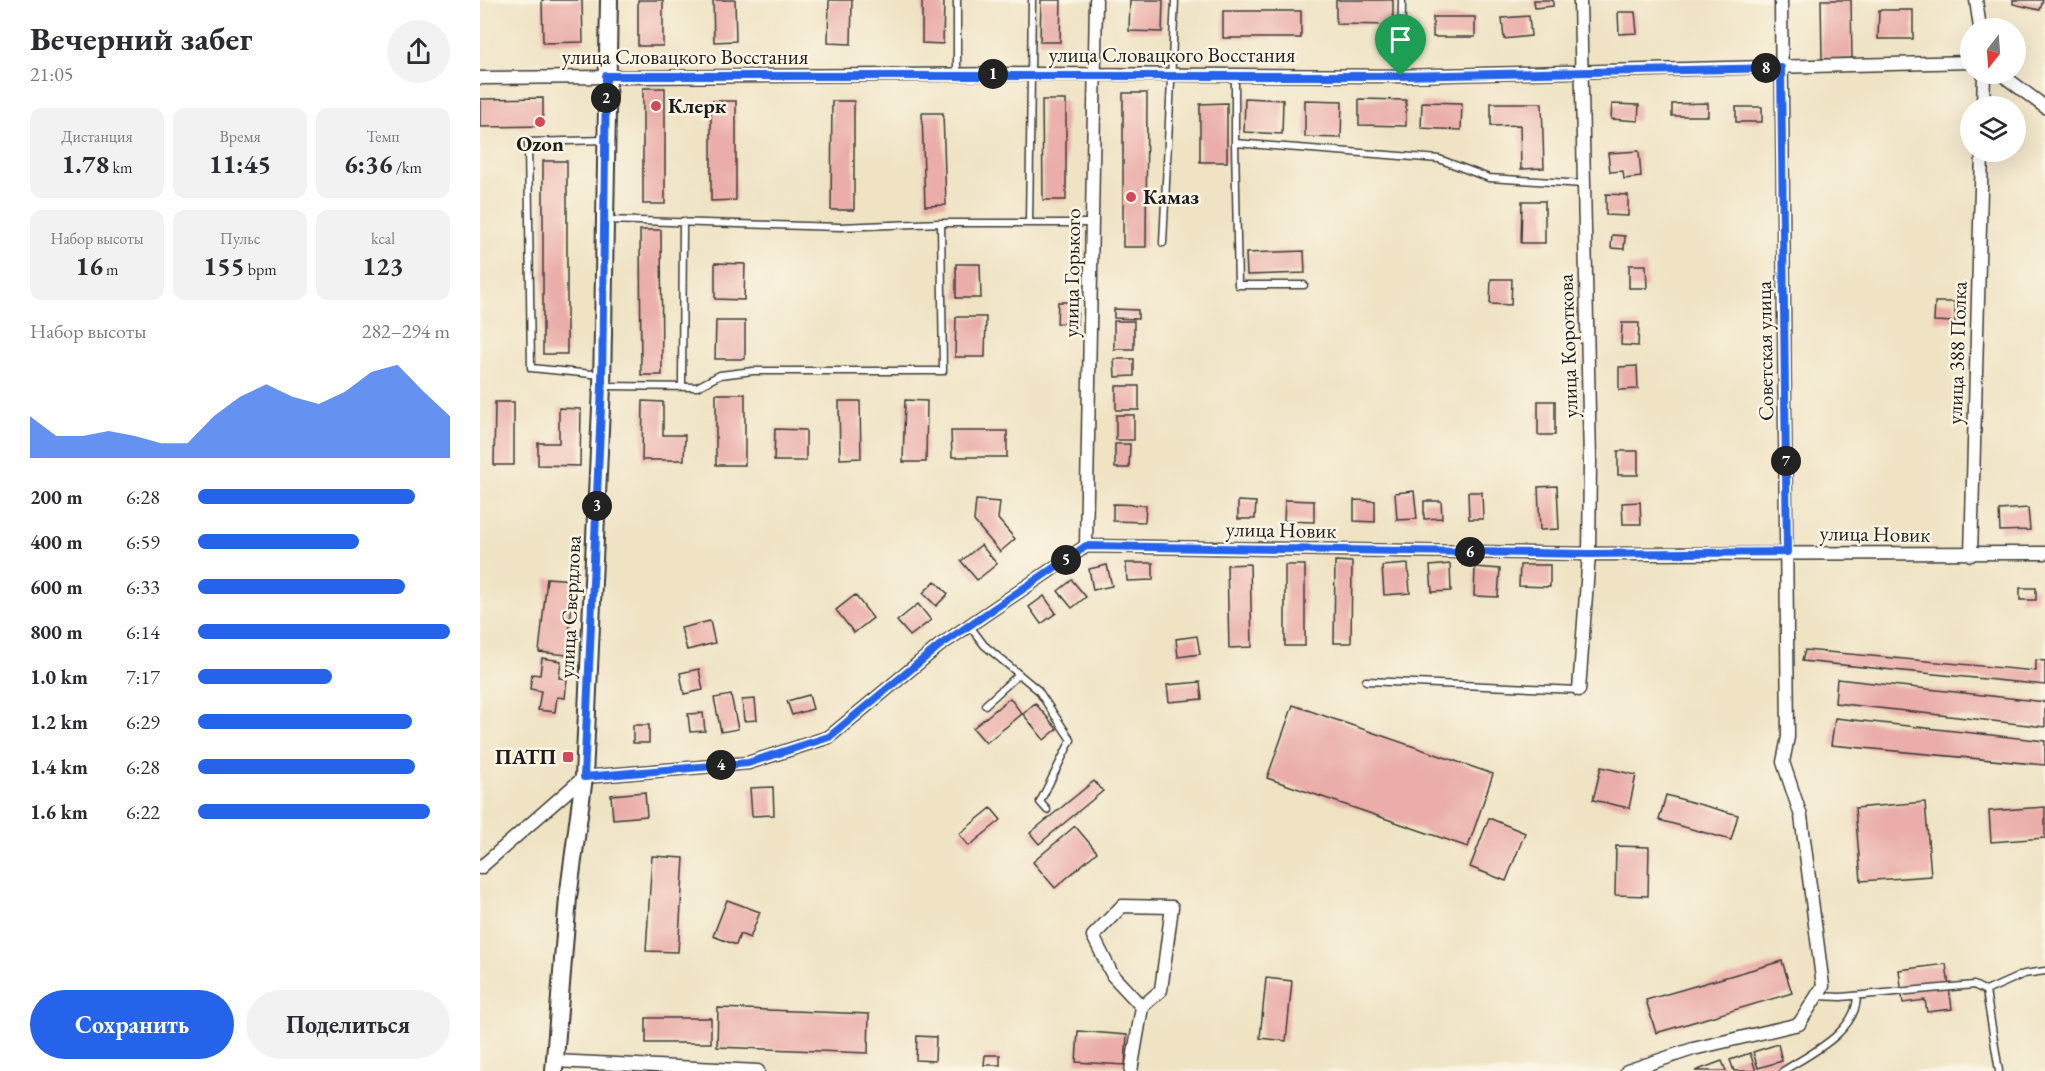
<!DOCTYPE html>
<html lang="ru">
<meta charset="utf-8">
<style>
:root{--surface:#fff;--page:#f2f2f3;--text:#2b2b33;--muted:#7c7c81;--accent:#2563eb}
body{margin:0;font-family:"EB Garamond",serif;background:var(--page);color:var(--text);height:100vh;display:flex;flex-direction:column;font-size:22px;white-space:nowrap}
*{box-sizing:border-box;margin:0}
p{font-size:20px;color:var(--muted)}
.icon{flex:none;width:33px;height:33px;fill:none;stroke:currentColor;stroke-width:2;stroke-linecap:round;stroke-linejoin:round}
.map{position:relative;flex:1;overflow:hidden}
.side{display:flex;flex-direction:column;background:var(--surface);width:480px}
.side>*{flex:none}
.needle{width:39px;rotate:197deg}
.buttons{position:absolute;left:1480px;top:18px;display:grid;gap:12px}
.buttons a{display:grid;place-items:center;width:66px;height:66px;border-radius:50%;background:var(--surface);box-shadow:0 6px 24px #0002;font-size:30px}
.pin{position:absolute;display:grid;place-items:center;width:51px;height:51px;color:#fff;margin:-62px -26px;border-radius:50% 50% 50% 0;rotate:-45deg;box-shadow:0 0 6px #0007}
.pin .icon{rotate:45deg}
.km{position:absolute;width:30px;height:30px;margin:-15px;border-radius:50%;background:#222;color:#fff;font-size:16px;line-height:30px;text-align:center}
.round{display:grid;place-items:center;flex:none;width:63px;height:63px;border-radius:32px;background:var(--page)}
.summary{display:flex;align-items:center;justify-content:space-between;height:102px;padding:0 30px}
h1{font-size:33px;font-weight:700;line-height:45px}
.stats{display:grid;grid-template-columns:repeat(3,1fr);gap:9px;height:102px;padding:6px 30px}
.stats div{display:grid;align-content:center;border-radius:12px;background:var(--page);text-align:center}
.stats b{font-size:26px;font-weight:700}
.stats small{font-size:16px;font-weight:400}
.stats p{font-size:16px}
.chart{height:168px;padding:12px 30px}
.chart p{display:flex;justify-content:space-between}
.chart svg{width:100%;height:108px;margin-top:6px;fill:var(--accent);opacity:.7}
.cta{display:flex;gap:12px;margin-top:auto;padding:12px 30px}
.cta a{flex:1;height:69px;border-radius:36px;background:var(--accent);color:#fff;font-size:24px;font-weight:700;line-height:69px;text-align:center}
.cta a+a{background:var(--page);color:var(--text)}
ul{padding:0 30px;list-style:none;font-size:20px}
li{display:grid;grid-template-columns:96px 72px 1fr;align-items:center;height:45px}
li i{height:15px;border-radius:8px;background:var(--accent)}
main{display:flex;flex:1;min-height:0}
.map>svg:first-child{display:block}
.building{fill:#eaada9}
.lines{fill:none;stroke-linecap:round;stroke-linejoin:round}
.service-casing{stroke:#3c3a35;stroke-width:9}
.minor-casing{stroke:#3c3a35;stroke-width:15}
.secondary-casing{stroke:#3c3a35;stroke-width:20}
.service{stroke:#fff;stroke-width:6}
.minor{stroke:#fff;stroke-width:12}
.secondary{stroke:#fff;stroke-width:16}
.route-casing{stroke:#fff;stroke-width:12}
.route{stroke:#2563eb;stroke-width:8}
.poi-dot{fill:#d1495b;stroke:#fcf5e5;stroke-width:2}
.labels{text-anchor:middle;stroke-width:5;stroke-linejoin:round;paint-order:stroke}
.street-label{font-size:21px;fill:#1c1c1c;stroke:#fcf5e5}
.poi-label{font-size:21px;font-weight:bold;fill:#1c1c1c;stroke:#fcf5e5;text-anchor:start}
</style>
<main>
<section class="side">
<div class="summary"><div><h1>Вечерний забег</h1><p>21:05</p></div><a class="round"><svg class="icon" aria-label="share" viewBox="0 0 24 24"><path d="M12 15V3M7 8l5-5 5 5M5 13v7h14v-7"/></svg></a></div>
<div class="stats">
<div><p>Дистанция</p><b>1.78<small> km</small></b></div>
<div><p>Время</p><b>11:45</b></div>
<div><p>Темп</p><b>6:36<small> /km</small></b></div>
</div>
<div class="stats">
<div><p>Набор высоты</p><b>16<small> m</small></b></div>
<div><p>Пульс</p><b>155<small> bpm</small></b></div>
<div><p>kcal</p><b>123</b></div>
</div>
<div class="chart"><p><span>Набор высоты</span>282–294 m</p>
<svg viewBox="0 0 160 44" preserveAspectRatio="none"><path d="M0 44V27L10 35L20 35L30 33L40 35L50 38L60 38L70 27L80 19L90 14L100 19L110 22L120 17L130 9L140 6L150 17L160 27V44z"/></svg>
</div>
<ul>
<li><b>200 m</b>6:28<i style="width:86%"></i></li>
<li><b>400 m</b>6:59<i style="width:64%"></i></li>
<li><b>600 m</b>6:33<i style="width:82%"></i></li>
<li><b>800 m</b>6:14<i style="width:100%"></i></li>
<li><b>1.0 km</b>7:17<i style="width:53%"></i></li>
<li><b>1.2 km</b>6:29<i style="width:85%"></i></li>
<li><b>1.4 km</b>6:28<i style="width:86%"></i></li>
<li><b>1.6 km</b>6:22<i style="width:92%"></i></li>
</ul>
<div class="cta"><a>Сохранить</a><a>Поделиться</a></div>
</section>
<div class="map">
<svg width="1565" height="1071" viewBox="0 0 1565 1071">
<rect width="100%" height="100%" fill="#fcf5e5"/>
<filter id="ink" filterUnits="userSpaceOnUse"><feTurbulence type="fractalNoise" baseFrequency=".0167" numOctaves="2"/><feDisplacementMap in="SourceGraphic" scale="12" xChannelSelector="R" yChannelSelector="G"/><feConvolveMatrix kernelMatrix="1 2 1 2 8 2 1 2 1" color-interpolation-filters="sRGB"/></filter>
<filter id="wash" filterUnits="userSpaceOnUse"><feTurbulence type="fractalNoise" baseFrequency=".008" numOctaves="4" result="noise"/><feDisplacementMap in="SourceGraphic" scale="24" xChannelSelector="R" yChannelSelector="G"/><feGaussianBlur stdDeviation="1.35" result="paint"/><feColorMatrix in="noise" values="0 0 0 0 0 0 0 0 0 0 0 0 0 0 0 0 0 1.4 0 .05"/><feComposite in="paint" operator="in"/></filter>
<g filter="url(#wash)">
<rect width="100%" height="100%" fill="#efe3c4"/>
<g id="blocks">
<path class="building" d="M 62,0 L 102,0 L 103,42 L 63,43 Z
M 158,0 L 183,0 L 183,46 L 158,46 Z
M 233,0 L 255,0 L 256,41 L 234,42 Z
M 349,0 L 372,0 L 371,44 L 348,43 Z
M 442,0 L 464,0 L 463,44 L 442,43 Z
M 561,0 L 581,0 L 580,42 L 560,42 Z
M 650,0 L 683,0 L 682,32 L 649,31 Z
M 856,0 L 913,0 L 913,25 L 856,24 Z
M 1054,0 L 1073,0 L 1073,6 L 1055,8 Z
M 1341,0 L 1371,0 L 1372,58 L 1342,59 Z
M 1533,0 L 1563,0 L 1560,10 L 1533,4 Z
M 1399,10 L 1433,10 L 1433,39 L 1398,39 Z
M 743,11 L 821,11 L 821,38 L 743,38 Z
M 1138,12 L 1155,12 L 1157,33 L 1139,34 Z
M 1049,16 L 1051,36 L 1024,39 L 1022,18 Z
M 953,17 L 995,17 L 995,37 L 953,37 Z
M 163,88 L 185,88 L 185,204 L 163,204 Z
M 643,93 L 667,93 L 666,247 L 643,247 Z
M 63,98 L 63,126 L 0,127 L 0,99 Z
M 765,98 L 803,100 L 802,134 L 764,132 Z
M 879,99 L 926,100 L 926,126 L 879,125 Z
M 562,100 L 586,100 L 586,200 L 563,200 Z
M 825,100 L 862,101 L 861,138 L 825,137 Z
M 231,101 L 256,101 L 256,200 L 231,201 Z
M 352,101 L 374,101 L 374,210 L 351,210 Z
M 942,102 L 982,103 L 981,130 L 941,128 Z
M 747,103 L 747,162 L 720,162 L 720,104 Z
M 1011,103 L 1062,103 L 1064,168 L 1041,169 L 1040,125 L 1011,126 Z
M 1228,103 L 1228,116 L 1192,116 L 1192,104 Z
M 1132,104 L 1159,105 L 1158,121 L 1131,119 Z
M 1256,107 L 1282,107 L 1282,122 L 1256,122 Z
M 442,113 L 463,113 L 466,205 L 445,206 Z
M 1159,151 L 1161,177 L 1144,179 L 1143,171 L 1130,172 L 1128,153 Z
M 63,161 L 87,161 L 87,354 L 63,354 Z
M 1126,194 L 1148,195 L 1148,216 L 1126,215 Z
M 1042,201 L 1065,201 L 1065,243 L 1041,243 Z
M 160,230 L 181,230 L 182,375 L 161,375 Z
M 1132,235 L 1145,236 L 1144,249 L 1131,248 Z
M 824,251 L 825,273 L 767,275 L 766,253 Z
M 235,263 L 265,264 L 264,300 L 235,299 Z
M 476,264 L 500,264 L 501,298 L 476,298 Z
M 1149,265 L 1166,265 L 1167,288 L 1149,288 Z
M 1011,279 L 1032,279 L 1031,305 L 1010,304 Z
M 578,302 L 598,302 L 597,324 L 577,323 Z
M 1455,302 L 1475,302 L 1475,322 L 1454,321 Z
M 634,309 L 658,310 L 658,319 L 634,318 Z
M 476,317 L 506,317 L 505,357 L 475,357 Z
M 236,321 L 265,321 L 265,359 L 235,359 Z
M 634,321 L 654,321 L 654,349 L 634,349 Z
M 1142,323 L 1159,323 L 1158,346 L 1141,345 Z
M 634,359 L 654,359 L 654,376 L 635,377 Z
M 1157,366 L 1158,389 L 1139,390 L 1139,367 Z
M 636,386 L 659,386 L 659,410 L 636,410 Z
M 236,394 L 265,394 L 265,465 L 236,465 Z
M 425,400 L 447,401 L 446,462 L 423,462 Z
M 163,401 L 183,402 L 183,435 L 205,435 L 204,460 L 162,460 Z
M 359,401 L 380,401 L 381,458 L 360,459 Z
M 1058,401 L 1075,401 L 1075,435 L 1058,435 Z
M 15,402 L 34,402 L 34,465 L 14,465 Z
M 79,408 L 101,409 L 100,466 L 58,465 L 58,443 L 79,443 Z
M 636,415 L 654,415 L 654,440 L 636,440 Z
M 295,429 L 326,430 L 326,461 L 294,461 Z
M 471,431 L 527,431 L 527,457 L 472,457 Z
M 635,444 L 650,444 L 649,468 L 635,468 Z
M 1138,451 L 1158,451 L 1158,475 L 1138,475 Z
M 1077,486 L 1079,529 L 1060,530 L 1058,487 Z
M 934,491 L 937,519 L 917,520 L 915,493 Z
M 988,492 L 1002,492 L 1003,519 L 989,519 Z
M 496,500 L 520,502 L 518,519 L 535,539 L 520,552 L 494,521 Z
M 805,500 L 834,501 L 834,522 L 804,521 Z
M 874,500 L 895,501 L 895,522 L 874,521 Z
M 758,501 L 776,502 L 775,519 L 758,519 Z
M 944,501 L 961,501 L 962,518 L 944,519 Z
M 1160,502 L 1161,524 L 1143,524 L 1142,503 Z
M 633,504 L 666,505 L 665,522 L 633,521 Z
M 1548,508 L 1550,530 L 1520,531 L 1519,510 Z
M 501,545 L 517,564 L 497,580 L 481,561 Z
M 855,561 L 872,562 L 871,643 L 854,643 Z
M 646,563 L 673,563 L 673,580 L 647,581 Z
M 770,564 L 772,647 L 749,648 L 747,565 Z
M 928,564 L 930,593 L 904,595 L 902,566 Z
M 970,564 L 971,591 L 952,592 L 950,566 Z
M 627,565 L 632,586 L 613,590 L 609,569 Z
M 805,565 L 825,565 L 825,646 L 805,646 Z
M 1040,565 L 1070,565 L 1070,587 L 1039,586 Z
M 995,567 L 1020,569 L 1018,597 L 994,596 Z
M 67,578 L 94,580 L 87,655 L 59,652 Z
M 592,580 L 606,597 L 592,608 L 578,591 Z
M 455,581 L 468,594 L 456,606 L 443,593 Z
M 1540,588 L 1556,588 L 1556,600 L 1540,600 Z
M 375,595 L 393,618 L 374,633 L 356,610 Z
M 564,596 L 576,613 L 561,624 L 549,607 Z
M 438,604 L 451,620 L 430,636 L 417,621 Z
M 230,621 L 235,643 L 207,650 L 201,628 Z
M 717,636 L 720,654 L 698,657 L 696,639 Z
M 1325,650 L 1556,671 L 1556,660 L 1565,661 L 1565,685 L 1322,661 Z
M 62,658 L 81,661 L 79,678 L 87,679 L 85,698 L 77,697 L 75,712 L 58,710 L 61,691 L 50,689 L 52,674 L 60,675 Z
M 219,669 L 223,690 L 204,694 L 200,673 Z
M 1357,679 L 1565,702 L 1565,727 L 1355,703 Z
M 720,682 L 722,699 L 689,702 L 687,685 Z
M 251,695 L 258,729 L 241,732 L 234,698 Z
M 329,695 L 333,709 L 312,715 L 307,701 Z
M 530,698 L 542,714 L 506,743 L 493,728 Z
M 275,699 L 277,720 L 264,721 L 262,700 Z
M 555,703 L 577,729 L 564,740 L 543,714 Z
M 813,705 L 1013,774 L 988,847 L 787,778 Z
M 223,713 L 225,731 L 210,732 L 208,714 Z
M 1355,718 L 1565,741 L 1565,765 L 1351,745 Z
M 153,725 L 169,725 L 169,743 L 153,743 Z
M 1121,767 L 1156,775 L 1149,808 L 1113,800 Z
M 614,781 L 623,791 L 559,844 L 550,833 Z
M 293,787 L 294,815 L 272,816 L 270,788 Z
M 165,792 L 167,816 L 133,819 L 131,795 Z
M 1186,795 L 1258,815 L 1251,840 L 1179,820 Z
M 1445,802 L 1451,876 L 1381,881 L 1375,808 Z
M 1565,807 L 1565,838 L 1511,842 L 1509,811 Z
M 511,808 L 521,820 L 489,846 L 479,834 Z
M 1009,818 L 1045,833 L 1026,881 L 990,867 Z
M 595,826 L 617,852 L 575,888 L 553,862 Z
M 1136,846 L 1169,847 L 1168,896 L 1135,895 Z
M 172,856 L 204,858 L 198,952 L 166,951 Z
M 247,900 L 280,912 L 270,938 L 260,934 L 256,945 L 233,936 Z
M 1302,961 L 1312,993 L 1176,1033 L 1166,1000 Z
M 1466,964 L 1472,1009 L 1447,1012 L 1445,1000 L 1423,1003 L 1419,970 Z
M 786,978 L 812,981 L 806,1041 L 780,1038 Z
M 238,1008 L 389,1014 L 388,1053 L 237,1047 Z
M 166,1018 L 231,1018 L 231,1043 L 166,1043 Z
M 598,1031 L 647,1035 L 645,1065 L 596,1062 Z
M 437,1036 L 456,1037 L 455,1061 L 436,1060 Z
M 1298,1044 L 1302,1061 L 1278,1068 L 1273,1052 Z
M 1270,1053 L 1276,1071 L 1254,1071 L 1250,1060 Z
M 505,1055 L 520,1055 L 520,1065 L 504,1065 Z
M 1242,1061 L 1246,1071 L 1215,1071 Z"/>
</g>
</g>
<g filter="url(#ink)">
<use href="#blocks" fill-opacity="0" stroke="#3c3a35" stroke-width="1.5"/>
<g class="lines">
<g class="service-casing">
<path id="service" d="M 477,74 L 477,0
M 755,76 L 755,143 L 959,159 L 1009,178 L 1103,184
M 921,76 L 922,0
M 755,143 L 758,285 L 824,285
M 125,220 L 360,227 L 461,223
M 549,223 L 552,0
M 683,243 L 695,0
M 122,375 L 51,368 L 48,142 L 125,140
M 123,386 L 217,387 L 240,375 L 273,371 L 463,371 L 461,223 L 613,223
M 202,387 L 203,221
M 489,625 L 504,645 L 558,690 L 591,740 L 560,802 L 567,810
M 886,681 L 1099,690
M 505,705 L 539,674
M 1506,991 L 1519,1071
M 1337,996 L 1361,997 L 1494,985 L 1506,991 L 1544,974 L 1565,971
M 1303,1071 C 1330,1054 1377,1032 1377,996"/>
</g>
<g class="minor-casing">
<path id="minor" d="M 1496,0 L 1500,28
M 1521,74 L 1565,107
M 0,78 L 553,74 L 921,76 L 1491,62
M 1503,106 L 1504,74
M 606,546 L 616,0
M 1491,555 L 1502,152
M 1099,690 L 1109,554 L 1110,461 L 1100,0
M 0,868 L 104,777 L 268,763 L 349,737 L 459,646 L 606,546 L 1109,554 L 1565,553
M 75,1061 L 278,1071
M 651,1071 L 662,1007 L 681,990 L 692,907 L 642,906 L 613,936 L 633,976 L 662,1007
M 1147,1071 L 1213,1049 L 1319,1024 L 1343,986 L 1321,816 L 1303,762 L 1308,737 L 1301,0"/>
</g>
<g class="secondary-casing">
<path id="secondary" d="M 74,1071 L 88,898 L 104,777 L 122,386 L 129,0"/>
</g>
<use href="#service" class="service"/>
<use href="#minor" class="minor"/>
<use href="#secondary" class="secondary"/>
</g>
</g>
<g class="lines" filter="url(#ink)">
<g class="route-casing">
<path id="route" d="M 1301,68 L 1307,552 L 1109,554 L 606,546 L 459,646 L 349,737 L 268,763 L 104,777 L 122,386 L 126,76 L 921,76 Z"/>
</g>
<use href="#route" class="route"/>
</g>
<g class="poi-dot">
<circle cx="176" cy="106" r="6"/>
<circle cx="60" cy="122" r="6"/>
<circle cx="651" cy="197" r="6"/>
<rect x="82" y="751" width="12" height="12" rx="3"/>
</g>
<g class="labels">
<g class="street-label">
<text x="692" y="62">улица Словацкого Восстания</text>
<text x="205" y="64">улица Словацкого Восстания</text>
<text transform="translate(592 273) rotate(-89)" y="7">улица Горького</text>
<text transform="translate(1088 346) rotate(-92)" y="7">улица Короткова</text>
<text transform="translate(1285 351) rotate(-91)" y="7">Советская улица</text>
<text transform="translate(1477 353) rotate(-88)" y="7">улица 388 Полка</text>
<text transform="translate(801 530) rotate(1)" y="7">улица Новик</text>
<text transform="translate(1395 534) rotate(1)" y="7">улица Новик</text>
<text transform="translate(90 607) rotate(-87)" y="7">улица Свердлова</text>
</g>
<g class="poi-label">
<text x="188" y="113">Клерк</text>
<text x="60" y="151" text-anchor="middle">Ozon</text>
<text x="663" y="204">Камаз</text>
<text x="76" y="764" text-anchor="end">ПАТП</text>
</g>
</g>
</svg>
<div class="buttons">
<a><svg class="needle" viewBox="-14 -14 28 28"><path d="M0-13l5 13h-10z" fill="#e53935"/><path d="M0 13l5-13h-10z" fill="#7c7c81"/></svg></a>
<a><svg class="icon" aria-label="layers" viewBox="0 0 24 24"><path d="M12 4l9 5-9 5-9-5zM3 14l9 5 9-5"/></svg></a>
</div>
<div class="pin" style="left:921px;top:76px;background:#1e9e55"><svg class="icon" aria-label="arrive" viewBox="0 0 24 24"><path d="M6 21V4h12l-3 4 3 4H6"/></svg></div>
<b class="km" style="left:513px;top:74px">1</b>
<b class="km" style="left:126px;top:98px">2</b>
<b class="km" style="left:117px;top:506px">3</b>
<b class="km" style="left:241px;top:765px">4</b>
<b class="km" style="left:586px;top:560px">5</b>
<b class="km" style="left:990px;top:552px">6</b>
<b class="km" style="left:1306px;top:461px">7</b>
<b class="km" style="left:1286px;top:68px">8</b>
</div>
</main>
